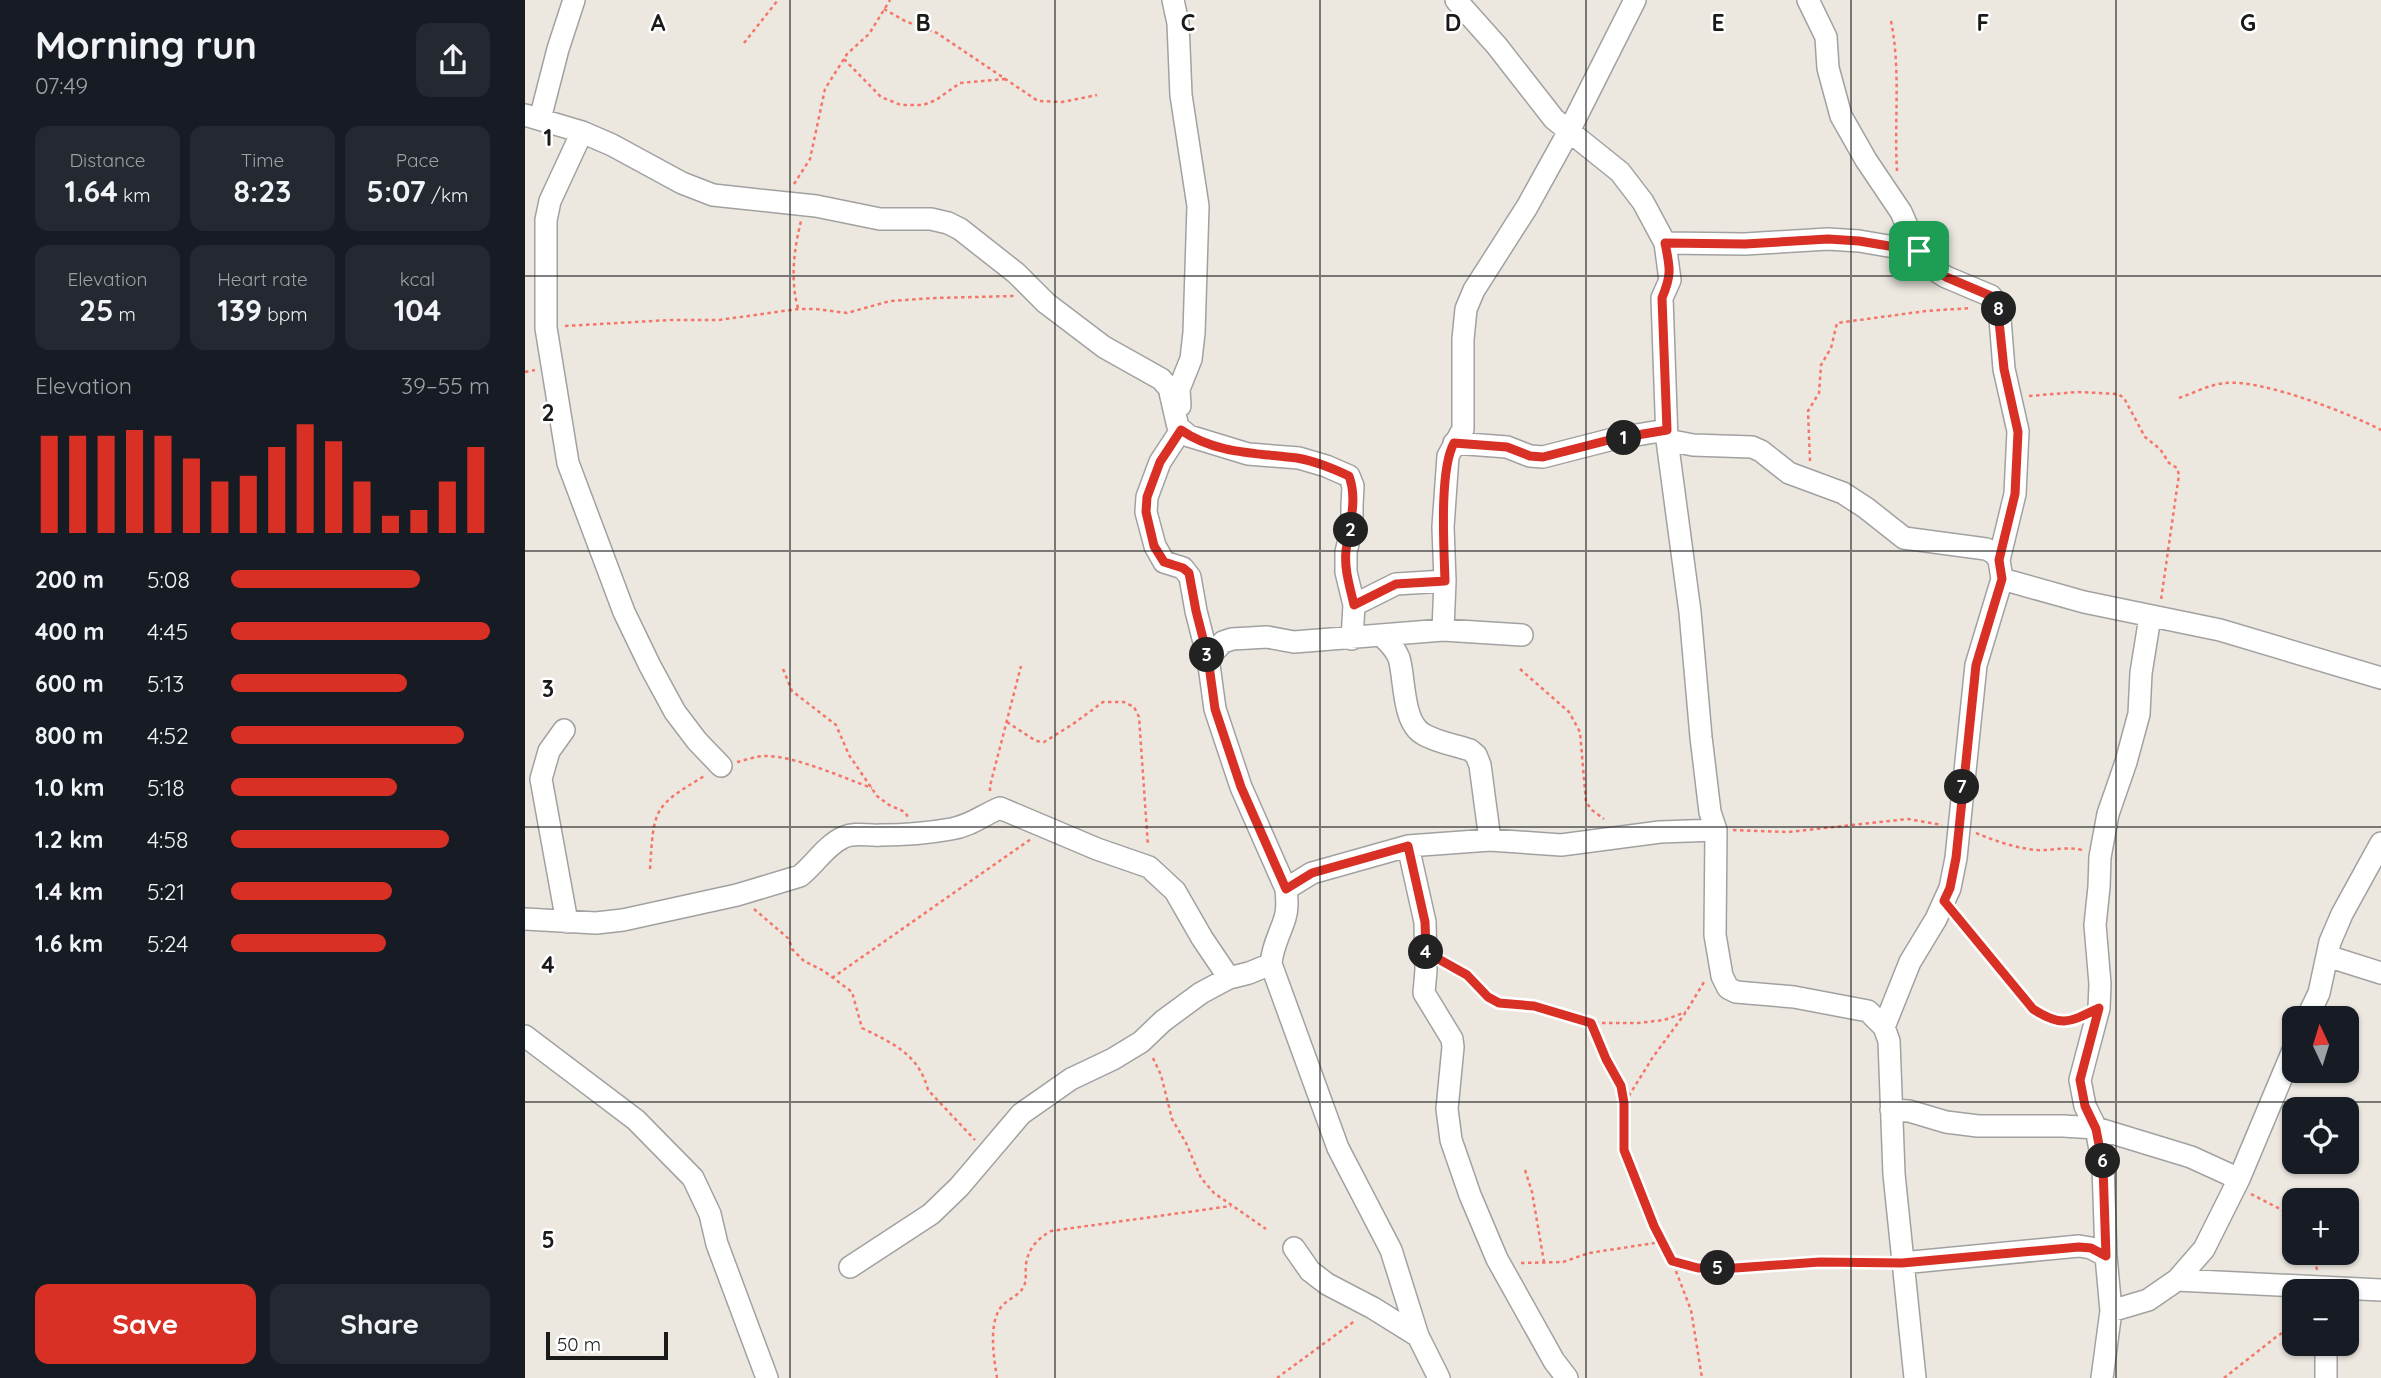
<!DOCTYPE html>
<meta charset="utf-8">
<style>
:root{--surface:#171b24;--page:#242831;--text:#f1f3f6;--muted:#9ea1a6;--accent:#d93025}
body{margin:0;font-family:Quicksand,sans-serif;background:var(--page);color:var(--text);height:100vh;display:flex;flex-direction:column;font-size:26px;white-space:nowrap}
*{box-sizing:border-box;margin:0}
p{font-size:23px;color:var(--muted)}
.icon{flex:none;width:38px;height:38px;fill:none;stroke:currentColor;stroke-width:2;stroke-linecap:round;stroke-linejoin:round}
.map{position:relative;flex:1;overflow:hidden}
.sheet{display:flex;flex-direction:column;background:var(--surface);width:525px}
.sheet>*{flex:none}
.needle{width:46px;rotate:356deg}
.controls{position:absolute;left:1757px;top:1006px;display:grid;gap:14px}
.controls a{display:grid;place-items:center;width:77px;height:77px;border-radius:14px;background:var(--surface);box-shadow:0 2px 5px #0004;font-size:35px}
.scale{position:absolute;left:21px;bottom:18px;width:122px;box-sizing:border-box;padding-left:7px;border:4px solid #1a1a1a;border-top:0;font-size:19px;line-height:24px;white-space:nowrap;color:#1a1a1a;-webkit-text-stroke:5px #fff;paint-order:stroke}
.pin{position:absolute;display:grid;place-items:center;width:60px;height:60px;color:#fff;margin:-30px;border-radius:14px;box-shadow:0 4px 10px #0006}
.km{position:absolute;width:35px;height:35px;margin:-18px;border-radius:50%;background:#222;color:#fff;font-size:19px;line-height:35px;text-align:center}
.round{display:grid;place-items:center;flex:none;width:74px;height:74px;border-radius:14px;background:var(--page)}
.head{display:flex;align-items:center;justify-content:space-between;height:119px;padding:0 35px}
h1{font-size:38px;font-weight:800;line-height:52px}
.figures{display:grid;grid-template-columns:repeat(3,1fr);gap:10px;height:119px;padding:7px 35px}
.figures div{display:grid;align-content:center;border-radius:14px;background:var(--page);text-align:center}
.figures b{font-size:30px;font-weight:800}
.figures small{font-size:19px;font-weight:400}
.figures p{font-size:19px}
.chart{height:196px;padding:14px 35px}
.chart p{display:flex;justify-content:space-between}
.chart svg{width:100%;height:126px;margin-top:7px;stroke:var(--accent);stroke-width:6}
.primary-button{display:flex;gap:14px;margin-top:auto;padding:14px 35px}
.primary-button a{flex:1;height:80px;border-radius:14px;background:var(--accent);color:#fff;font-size:28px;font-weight:800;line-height:80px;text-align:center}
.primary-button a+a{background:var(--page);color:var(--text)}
ul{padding:0 35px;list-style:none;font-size:23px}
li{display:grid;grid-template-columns:112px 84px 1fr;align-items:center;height:52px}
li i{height:18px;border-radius:9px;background:var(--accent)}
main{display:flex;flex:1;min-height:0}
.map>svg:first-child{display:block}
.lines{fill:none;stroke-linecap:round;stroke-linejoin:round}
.minor-casing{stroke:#a1a1a1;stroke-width:24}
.path{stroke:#f47669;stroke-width:2.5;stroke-dasharray:3.5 3.5;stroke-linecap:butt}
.minor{stroke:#fff;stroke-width:21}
.route-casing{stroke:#fff;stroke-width:14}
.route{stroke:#d93025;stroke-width:9}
.grid{fill:none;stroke:#1a1a1a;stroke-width:2;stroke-opacity:0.55}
.grid-label{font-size:23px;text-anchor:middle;font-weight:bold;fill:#1a1a1a;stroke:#fff;stroke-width:5;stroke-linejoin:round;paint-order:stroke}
</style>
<main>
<section class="sheet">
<div class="head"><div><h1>Morning run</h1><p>07:49</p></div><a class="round"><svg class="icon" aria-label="share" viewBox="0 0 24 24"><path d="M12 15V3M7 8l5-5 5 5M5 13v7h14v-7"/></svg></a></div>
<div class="figures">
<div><p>Distance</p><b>1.64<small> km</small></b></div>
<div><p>Time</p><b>8:23</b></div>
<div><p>Pace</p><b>5:07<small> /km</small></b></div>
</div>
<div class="figures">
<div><p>Elevation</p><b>25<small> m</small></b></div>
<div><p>Heart rate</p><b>139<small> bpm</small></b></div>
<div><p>kcal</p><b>104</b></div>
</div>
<div class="chart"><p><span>Elevation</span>39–55 m</p>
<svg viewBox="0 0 160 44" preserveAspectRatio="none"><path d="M5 44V10M15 44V10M25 44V10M35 44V8M45 44V10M55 44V18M65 44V26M75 44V24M85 44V14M95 44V6M105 44V12M115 44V26M125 44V38M135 44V36M145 44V26M155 44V14"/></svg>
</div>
<ul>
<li><b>200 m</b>5:08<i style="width:73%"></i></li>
<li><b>400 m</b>4:45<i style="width:100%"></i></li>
<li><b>600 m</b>5:13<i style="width:68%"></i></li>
<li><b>800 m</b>4:52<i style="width:90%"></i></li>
<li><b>1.0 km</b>5:18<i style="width:64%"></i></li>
<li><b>1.2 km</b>4:58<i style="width:84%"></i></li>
<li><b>1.4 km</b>5:21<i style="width:62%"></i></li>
<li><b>1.6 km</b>5:24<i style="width:60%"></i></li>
</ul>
<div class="primary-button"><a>Save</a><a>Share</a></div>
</section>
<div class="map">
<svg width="1856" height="1378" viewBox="0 0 1856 1378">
<rect width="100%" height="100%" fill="#ece8e0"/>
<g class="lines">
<g class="minor-casing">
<path id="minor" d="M 648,0 L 653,23 L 656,95 L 673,206 L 669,333 L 666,359 L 654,389 L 655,406
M 931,0 L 972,46 L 1029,119 L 1095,172 L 1118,202 L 1140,243 L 1145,280 L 1137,298 L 1142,440 L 1165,612 L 1176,737 L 1185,812 L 1191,830 L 1190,935 L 1197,976 L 1203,988 L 1211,992 L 1269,997 L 1343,1011 L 1359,1027 L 1364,1041 L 1369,1174 L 1390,1378
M 1283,0 L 1301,37 L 1303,68 L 1316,116 L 1341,160 L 1376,212 L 1393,251 L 1405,267 L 1421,277 L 1466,296 L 1474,306 L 1479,369 L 1493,431 L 1490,494 L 1474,560
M 0,115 L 57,132 L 87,145 L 157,183 L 188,195 L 291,206 L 355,219 L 406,219 L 423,223 L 435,229 L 491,273 L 521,303 L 579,347 L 636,379 L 644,388 L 653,427 L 664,436 L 723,454 L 774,458 L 801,466 L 824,476 L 828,486 L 827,505 L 827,527 L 821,552 L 821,572 L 829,605 L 827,639
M 15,119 L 33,49 L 49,0
M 57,132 L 25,201 L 21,220 L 21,328 L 43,463 L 99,612 L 125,666 L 150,712 L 172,741 L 196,766
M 1140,243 L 1220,244 L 1303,239 L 1334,241 L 1393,251
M 656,430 L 635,462 L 622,497 L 621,512 L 630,546 L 639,562 L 658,568 L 665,577 L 671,611 L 683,658 L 690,709 L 716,787 L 761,889 C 762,899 763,908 760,918 C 755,934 747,947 746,964 L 813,1148 L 866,1250 L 893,1336 L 914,1378
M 1142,440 L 1168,445 L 1227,447 L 1236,451 L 1264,473 L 1318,493 L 1341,508 L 1379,538 L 1461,549 L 1469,553 L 1474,560 L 1477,579 L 1451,665 L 1431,858 L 1425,888 L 1411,919 L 1385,962 L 1359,1027
M 929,443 L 982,447 L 1005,456 L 1018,457 L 1088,439 L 1141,430
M 1477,579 L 1559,602 L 1695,630 L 1856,678
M 829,605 L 871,584 L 920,581
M 918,630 L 920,581 L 918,527 L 923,456 L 938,429 L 938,339 L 941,309 L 949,290 L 1002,207 L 1044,131 L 1110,0
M 857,636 C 864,643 870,648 874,658 C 880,678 877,722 898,734 C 911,742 930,745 945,750 L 951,755 L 955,765 L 965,840
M 683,658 L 698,642 L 707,639 L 742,637 L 769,642 L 918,630 L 997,635
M 39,730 L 24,751 L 16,779 L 42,922
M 883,846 L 900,922 L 901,970 L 899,993 L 927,1039 L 928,1047 L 922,1109 L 926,1140 L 945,1195 L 972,1259 L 1029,1361 L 1042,1378
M 761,889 L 787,873 L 883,846 L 965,840 L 1036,845 L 1135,832 L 1191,830
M 0,919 L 71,923 L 98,920 L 212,895 L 275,876 C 290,864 301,845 319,837 C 331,832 343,836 356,835 C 379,835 404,833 426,829 C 445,826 458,815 475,808 L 572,849 L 624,867 L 650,891 L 677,938 L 704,978
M 1802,956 L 1856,973
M 1782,1018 L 1794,993 L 1805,942 L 1817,914 L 1856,843
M 0,1036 L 111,1120 L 168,1178 L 185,1214 L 192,1244 L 242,1378
M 1366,1110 L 1384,1111 L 1421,1122 L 1453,1126 L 1538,1126 L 1571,1128 L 1666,1157 L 1714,1179
M 769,1248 L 785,1271 L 802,1284 L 848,1308 L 893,1336
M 1377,1263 L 1554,1246 L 1566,1248 L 1581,1256
M 325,1267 L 406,1214 L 434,1187 L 496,1114 L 546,1079 L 588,1059 L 616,1042 L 638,1021 L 676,993 L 704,978 L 724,973 L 746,964
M 1652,1280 L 1856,1290
M 1586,1311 L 1623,1300 L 1652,1280 L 1679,1249 L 1714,1179 L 1769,1048
M 1577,1378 L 1586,1311 L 1581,1256 L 1578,1166 L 1571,1128 L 1560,1106 L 1555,1080 L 1574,1008 L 1575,984 L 1570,925 L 1574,887 L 1575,857 L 1583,814 L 1601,762 L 1614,714 L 1616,673 L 1625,617
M 1801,1378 L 1801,1344"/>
</g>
<path class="path" d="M 359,9 L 380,21 L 412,33 L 513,101 L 537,102 L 572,95
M 1366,21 C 1376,71 1369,121 1372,171
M 219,43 L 253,0
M 319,59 L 356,97 L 376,105 L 398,105 L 411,100 L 435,83 L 480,79
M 269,184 L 285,159 L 300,89 L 322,54 L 344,34 L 365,0
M 273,308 C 265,280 269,249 276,221
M 40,326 L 145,320 L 194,320 L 273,309 L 291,309 L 322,313 L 365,301 L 410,298 L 489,296
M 0,372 L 10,370
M 1504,396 L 1553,392 L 1593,394 L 1599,398 L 1620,437 L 1635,449 L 1644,463 L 1652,468 L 1654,475 L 1652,488 L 1636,600
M 1654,398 C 1669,393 1685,384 1701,383 C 1736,379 1824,413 1856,430
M 1285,461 L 1283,411 L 1294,393 L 1296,365 L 1306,348 L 1312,323 L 1401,311 L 1446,308
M 258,669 L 267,691 L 311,725 L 324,755 L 352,796 L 364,805 L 380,812 L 383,817
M 995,669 L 1044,712 L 1055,732 L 1061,802 L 1067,810 L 1079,819
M 482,722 L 511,741 L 519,742 L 548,724 L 578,702 L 599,702 L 609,707 L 614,717 L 623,846
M 212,762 C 221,760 231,756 240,756 C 271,756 316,777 347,788
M 465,791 L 465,786 L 496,666
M 1208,830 L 1263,832 L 1383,819 L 1417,825
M 1451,833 C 1470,841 1491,848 1511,850 C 1527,851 1541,846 1557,850
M 125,869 C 129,807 128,807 181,775
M 229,909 L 264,939 L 267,949 L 279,961 L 299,971 L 327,992 L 337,1028 C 367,1043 394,1054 403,1090 L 450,1140
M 1433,916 L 1508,1009 C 1521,1018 1534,1024 1550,1020
M 919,962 L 942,975 L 963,997 L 974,1003 L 1009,1006 L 1066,1023 L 1113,1023 L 1139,1020 L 1161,1012
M 307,978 L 506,839
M 1066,1023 L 1081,1059 L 1096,1086 L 1099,1103 L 1099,1150 L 1129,1226 L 1147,1261 L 1166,1310 L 1177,1378
M 628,1058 L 636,1075 L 647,1119 L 661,1143 L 676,1178 L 689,1193 L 741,1229
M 1100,1102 L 1128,1057 L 1161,1012 L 1179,982
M 1000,1170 L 1007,1192 L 1019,1262
M 1726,1194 L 1757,1210 L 1769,1219
M 1788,1253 L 1792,1270
M 1147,1261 C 1198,1274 1242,1264 1294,1262 C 1316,1261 1338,1262 1360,1263
M 996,1263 L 1038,1262 L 1064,1253 L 1136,1242
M 472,1378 C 469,1358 462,1319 479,1304 C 485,1298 495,1295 499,1286 C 502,1279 500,1272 501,1264 C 503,1249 513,1238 526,1231 L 706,1206
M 752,1378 L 831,1320
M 1699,1378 L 1751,1337 L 1769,1325"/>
<use href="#minor" class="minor"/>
</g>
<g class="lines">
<g class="route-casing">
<path id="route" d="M 1303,239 L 1334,241 L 1394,251 L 1405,267 L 1421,277 L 1466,296 L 1472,302 L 1479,369 L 1493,432 L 1490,494 L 1474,560 L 1477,579 L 1451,665 L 1431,858 L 1425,888 L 1419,901 L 1508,1009 C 1537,1028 1545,1022 1574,1008 L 1555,1080 L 1560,1106 L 1571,1129 L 1578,1166 L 1581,1256 L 1566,1248 L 1554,1247 L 1377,1263 L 1295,1262 L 1210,1268 L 1173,1268 L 1147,1261 L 1129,1226 L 1099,1150 L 1099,1103 L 1096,1086 L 1081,1059 L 1066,1023 L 1009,1006 L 974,1003 L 963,997 L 942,975 L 901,952 L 900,922 L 883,846 L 787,873 L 761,889 L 716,787 L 690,709 L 683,658 L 671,611 L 664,573 L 658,568 L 639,562 L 629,546 L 621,512 L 622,497 L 635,462 L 656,430 C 690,454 733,453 772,458 C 790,461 807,468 824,476 C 833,500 824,526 821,551 C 819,569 825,587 829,605 L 871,584 L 920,581 C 919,548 914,470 929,443 L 982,447 L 1005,456 L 1018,457 L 1088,439 L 1142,430 L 1137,298 C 1147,274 1145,268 1140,243 L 1220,244 Z"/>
</g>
<use href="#route" class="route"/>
</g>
<path class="grid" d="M 265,0 L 265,1378M 530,0 L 530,1378M 795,0 L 795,1378M 1061,0 L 1061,1378M 1326,0 L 1326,1378M 1591,0 L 1591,1378M 0,276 L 1856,276M 0,551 L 1856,551M 0,827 L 1856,827M 0,1102 L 1856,1102"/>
<g class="grid-label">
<text x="133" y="31">A</text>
<text x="398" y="31">B</text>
<text x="663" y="31">C</text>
<text x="928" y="31">D</text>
<text x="1193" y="31">E</text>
<text x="1458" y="31">F</text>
<text x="1723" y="31">G</text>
<text x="23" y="146">1</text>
<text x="23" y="421">2</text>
<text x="23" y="697">3</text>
<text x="23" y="973">4</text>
<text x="23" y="1248">5</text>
</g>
</svg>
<div class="controls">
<a><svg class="needle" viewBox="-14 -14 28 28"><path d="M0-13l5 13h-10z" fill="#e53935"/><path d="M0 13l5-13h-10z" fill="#9ea1a6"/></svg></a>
<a><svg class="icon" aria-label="locate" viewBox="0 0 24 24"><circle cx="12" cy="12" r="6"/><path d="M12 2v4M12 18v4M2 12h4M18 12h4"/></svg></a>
<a>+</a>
<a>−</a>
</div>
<div class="scale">50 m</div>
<div class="pin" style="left:1394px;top:251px;background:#1e9e55"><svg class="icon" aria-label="arrive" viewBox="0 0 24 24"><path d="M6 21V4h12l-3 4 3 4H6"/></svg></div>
<b class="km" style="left:1099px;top:438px">1</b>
<b class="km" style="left:826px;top:530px">2</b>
<b class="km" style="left:682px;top:655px">3</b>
<b class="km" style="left:901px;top:952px">4</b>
<b class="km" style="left:1193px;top:1268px">5</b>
<b class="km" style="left:1578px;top:1161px">6</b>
<b class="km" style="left:1437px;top:787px">7</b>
<b class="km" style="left:1474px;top:309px">8</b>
</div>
</main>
